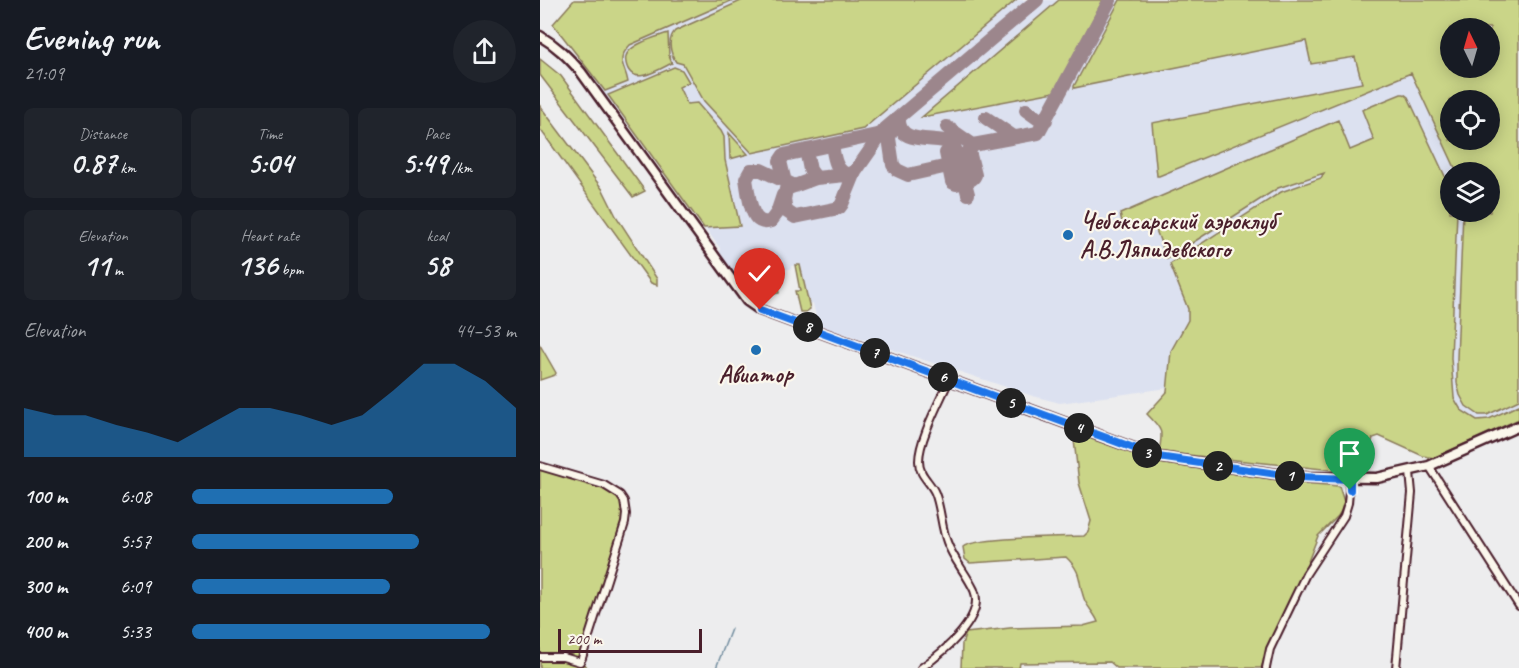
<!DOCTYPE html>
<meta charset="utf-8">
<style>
:root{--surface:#171b24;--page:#20242c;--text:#f1f3f6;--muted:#9ea1a6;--accent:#1f6fb2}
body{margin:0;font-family:Caveat,sans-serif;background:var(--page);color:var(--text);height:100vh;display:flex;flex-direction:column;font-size:22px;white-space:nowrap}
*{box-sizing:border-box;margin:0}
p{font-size:20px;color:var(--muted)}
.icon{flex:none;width:33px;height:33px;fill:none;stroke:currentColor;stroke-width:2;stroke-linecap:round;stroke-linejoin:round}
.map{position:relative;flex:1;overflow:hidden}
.sheet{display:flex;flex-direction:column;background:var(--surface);width:540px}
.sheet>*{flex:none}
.needle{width:39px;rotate:355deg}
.buttons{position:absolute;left:900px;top:18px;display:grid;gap:12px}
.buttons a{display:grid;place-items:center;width:60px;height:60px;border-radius:50%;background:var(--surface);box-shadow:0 3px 15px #0003;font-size:30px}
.scale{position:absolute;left:18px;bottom:15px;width:144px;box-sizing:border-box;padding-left:6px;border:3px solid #4a1f2b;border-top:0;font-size:16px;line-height:21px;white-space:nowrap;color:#4a1f2b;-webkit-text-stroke:4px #fbf7ec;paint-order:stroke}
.pin{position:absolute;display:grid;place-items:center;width:51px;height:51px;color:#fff;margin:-62px -26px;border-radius:50% 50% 50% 0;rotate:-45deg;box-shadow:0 0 6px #0007}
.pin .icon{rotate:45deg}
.km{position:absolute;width:30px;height:30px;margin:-15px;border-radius:50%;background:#222;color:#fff;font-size:16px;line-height:30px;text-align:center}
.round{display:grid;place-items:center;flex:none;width:63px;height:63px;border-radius:32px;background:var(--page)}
.headline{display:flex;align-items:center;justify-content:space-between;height:102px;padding:0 24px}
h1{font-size:33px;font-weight:700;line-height:45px}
.metrics{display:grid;grid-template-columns:repeat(3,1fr);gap:9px;height:102px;padding:6px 24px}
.metrics div{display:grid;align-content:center;border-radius:9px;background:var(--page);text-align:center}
.metrics b{font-size:30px;font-weight:700}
.metrics small{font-size:16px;font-weight:400}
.metrics p{font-size:16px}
.chart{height:168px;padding:12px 24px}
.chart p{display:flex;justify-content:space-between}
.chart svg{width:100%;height:108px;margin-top:6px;fill:var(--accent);opacity:.7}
ul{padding:0 24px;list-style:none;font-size:20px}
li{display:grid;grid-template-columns:96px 72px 1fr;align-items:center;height:45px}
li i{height:15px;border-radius:8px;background:var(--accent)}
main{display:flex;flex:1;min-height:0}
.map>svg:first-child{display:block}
.built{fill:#dce1f0;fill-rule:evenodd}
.green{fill:#cad588;stroke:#8a7a5a;stroke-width:1.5;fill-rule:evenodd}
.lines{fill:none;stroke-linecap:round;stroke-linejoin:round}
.stream{stroke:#728d9f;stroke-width:1.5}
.taxiway{stroke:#9c868c;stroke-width:14}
.street-casing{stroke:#4a1f2b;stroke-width:10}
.secondary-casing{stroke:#4a1f2b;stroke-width:13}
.street{stroke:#fbf7ec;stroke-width:6}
.secondary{stroke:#fbf7ec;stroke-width:8}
.route-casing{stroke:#fff;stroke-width:12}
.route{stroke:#1a73e8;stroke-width:8}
.poi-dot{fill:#1f6fb2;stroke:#fbf7ec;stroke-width:2}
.labels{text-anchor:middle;stroke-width:4.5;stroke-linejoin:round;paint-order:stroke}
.poi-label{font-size:24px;font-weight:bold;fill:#4a1f2b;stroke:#fbf7ec;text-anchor:start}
</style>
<main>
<section class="sheet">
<div class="headline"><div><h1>Evening run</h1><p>21:09</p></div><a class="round"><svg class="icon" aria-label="share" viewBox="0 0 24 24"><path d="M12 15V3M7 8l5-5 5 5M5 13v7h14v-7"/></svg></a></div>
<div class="metrics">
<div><p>Distance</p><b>0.87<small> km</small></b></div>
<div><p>Time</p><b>5:04</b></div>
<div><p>Pace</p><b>5:49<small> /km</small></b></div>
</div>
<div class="metrics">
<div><p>Elevation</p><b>11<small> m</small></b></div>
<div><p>Heart rate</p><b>136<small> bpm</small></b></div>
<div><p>kcal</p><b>58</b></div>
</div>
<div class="chart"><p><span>Elevation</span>44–53 m</p>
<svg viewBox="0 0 160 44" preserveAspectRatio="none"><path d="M0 44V24L10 27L20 27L30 31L40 34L50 38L60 31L70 24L80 24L90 27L100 31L110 27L120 17L130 6L140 6L150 13L160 24V44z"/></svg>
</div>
<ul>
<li><b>100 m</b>6:08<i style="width:62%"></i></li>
<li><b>200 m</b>5:57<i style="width:70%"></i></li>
<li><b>300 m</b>6:09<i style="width:61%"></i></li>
<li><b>400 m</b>5:33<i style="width:92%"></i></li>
</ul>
</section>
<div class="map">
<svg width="979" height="668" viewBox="0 0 979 668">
<rect width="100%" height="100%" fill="#ededee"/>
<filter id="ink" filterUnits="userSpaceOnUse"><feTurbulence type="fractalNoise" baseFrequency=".0167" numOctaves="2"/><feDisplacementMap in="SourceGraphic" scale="12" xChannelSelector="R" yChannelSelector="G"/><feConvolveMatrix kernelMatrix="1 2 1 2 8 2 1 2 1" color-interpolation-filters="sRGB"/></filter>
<g filter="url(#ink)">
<path class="built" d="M 34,0 L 979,0 L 979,419 L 894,458 L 883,456 L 839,436 L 833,438 L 821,473 L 619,452 L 623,433 L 620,427 L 607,414 L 627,392 L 628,388 L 520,403 L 493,396 L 278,325 L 273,303 L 269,304 L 260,265 L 251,266 L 251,269 L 235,269 L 197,278 L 180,253 L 180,248 L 13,24 ZM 910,28 L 950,28 L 950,68 L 910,68 ZM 910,100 L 950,100 L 950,140 L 910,140 ZM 910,172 L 950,172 L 950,212 L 910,212 Z"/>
<path class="green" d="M 34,0 L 193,0 L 90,45 C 75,61 85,64 88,82 L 65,91 L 13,24 Z
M 203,0 L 476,0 L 323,129 L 212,153 L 164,101 L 143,64 L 136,62 C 130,53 127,39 135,31 Z
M 519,0 L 563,0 L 514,92 L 382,117 Z
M 580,0 L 979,0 L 979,400 L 947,415 L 939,415 L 926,406 L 920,395 L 917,383 L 917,358 L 923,212 L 950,212 L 950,172 L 917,172 L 871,73 L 619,176 L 617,176 L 612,123 L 822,83 L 815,57 L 771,64 L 766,41 L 534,88 L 534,86 ZM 910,28 L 950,28 L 950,68 L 910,68 ZM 910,100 L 950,100 L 950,140 L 910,140 Z
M 128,33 L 129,56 L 132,63 C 118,70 91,88 86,63 C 85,57 86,54 90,50 C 99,41 117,37 128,33 Z
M 0,59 L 21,76 L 105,191 L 93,197 L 0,75 Z
M 134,67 L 142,70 L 149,82 L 139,87 L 147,104 L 157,103 L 181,131 L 184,137 L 185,160 L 200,226 L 164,228 L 68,95 Z
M 861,94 L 864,94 L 868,97 L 910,187 L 910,212 L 917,212 L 911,358 L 914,398 L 921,410 L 937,420 L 949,419 L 979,405 L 979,419 L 894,458 L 883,456 L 839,436 L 833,438 L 821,473 L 619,452 C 623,431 623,430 607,414 L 627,392 L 631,351 L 648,320 L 648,309 L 630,264 L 741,192 L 781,178 L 784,173 L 738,188 L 627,259 L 613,222 L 589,226 L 583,225 L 580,214 L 798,120 L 810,150 L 834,140 L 822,110 Z
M 0,106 L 63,190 L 76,216 L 117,279 L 117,285 L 111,283 L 0,129 Z
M 189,133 L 208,154 L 190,159 Z
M 255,265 L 260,265 L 270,309 L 266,312 L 260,312 L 255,291 L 260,291 Z
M 237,280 L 239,293 L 211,299 L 205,287 Z
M 0,345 L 16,373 L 15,375 L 0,380 Z
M 540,435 L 620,463 L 761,483 L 799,486 L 805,505 L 798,516 L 778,536 L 757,590 L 733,637 L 721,668 L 577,668 L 570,662 L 480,663 L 479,668 L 421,668 L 422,644 L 426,633 L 470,628 L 543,626 L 558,622 C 555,614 549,609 545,601 C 537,582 544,574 526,557 L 430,563 L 425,559 L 423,547 C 435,537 523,537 544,536 L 548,532 L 551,521 L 539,483 L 534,440 Z
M 0,466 L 63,487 L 79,495 L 85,513 L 42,664 L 45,664 L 46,668 L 0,668 Z"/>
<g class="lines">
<path class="stream" d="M 176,668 L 191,629"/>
<path class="taxiway" d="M 486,110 L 500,120 L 506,120
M 446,118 L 474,137
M 354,124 L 349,138 L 353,165 L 357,170 L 368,175 L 408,166 L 413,163 L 417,153 L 412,143 C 396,135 357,147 359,118
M 407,127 L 433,145
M 292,145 C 294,156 295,171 308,175
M 266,150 L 270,170 L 276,178
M 315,172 L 302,204 L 299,208 L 255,217 L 246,211 L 244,200 L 246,189 L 276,178 L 305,175 L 315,172 L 345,129 L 497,0
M 245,182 L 240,161 L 244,155 L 341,134
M 428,194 L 417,153 L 412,151 L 406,153 L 412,182 L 416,184 C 423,182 432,182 435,175 L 429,151 L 433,145 L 498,133 L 570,0
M 243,195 L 237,213 L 231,221 C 210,229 209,194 206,179 L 211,170 L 221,170 L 255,186"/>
<g class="street-casing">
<path id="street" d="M 0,466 L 64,485 L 80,495 L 84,501 L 86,514 L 85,523 L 42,658 L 40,662 L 23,657 L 0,657
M 889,466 L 979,606
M 381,668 C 401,654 446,618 434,590 C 426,573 413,559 407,542 C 401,526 401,508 395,493 C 390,481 379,476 379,461 C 379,439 400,401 409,380
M 726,668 L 730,649 L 766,574 L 804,516 L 808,503 L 810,479
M 856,668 L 872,493 L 870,472"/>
</g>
<g class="secondary-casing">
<path id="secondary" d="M 0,36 C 17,46 28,57 41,72 L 207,301 L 220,310 L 618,457 L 758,477 L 837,478 L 889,466 L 979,426"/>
</g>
<use href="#street" class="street"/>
<use href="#secondary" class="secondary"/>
</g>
</g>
<g class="lines" filter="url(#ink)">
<g class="route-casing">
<path id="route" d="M 220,310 L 618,457 L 758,477 L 810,479 L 810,490"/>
</g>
<use href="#route" class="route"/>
</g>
<g class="poi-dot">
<circle cx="528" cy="235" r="6"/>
<circle cx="216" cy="350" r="6"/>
</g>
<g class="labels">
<g class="poi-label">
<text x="540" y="229">Чебоксарский аэроклуб<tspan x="540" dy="28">А.В.Ляпидевского</tspan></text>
<text x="216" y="382" text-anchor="middle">Авиатор</text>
</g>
</g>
</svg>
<div class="buttons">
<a><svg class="needle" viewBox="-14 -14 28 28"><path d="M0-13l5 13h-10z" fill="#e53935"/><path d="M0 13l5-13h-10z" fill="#9ea1a6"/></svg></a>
<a><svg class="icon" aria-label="locate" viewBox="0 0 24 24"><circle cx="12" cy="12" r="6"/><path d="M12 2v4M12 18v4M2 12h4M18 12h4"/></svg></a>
<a><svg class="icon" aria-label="layers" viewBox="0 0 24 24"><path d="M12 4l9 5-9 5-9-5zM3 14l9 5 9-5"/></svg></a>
</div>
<div class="scale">200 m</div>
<div class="pin" style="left:810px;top:490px;background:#1e9e55"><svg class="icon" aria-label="arrive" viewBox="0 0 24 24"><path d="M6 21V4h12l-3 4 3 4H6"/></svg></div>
<div class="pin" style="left:220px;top:310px;background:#d93025"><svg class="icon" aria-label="check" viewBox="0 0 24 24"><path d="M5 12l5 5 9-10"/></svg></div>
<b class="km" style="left:750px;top:476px">1</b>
<b class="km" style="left:678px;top:466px">2</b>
<b class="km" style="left:607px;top:453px">3</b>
<b class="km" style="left:539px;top:428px">4</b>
<b class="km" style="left:471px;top:403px">5</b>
<b class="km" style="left:403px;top:377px">6</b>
<b class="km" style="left:335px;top:353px">7</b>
<b class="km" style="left:268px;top:327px">8</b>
</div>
</main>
